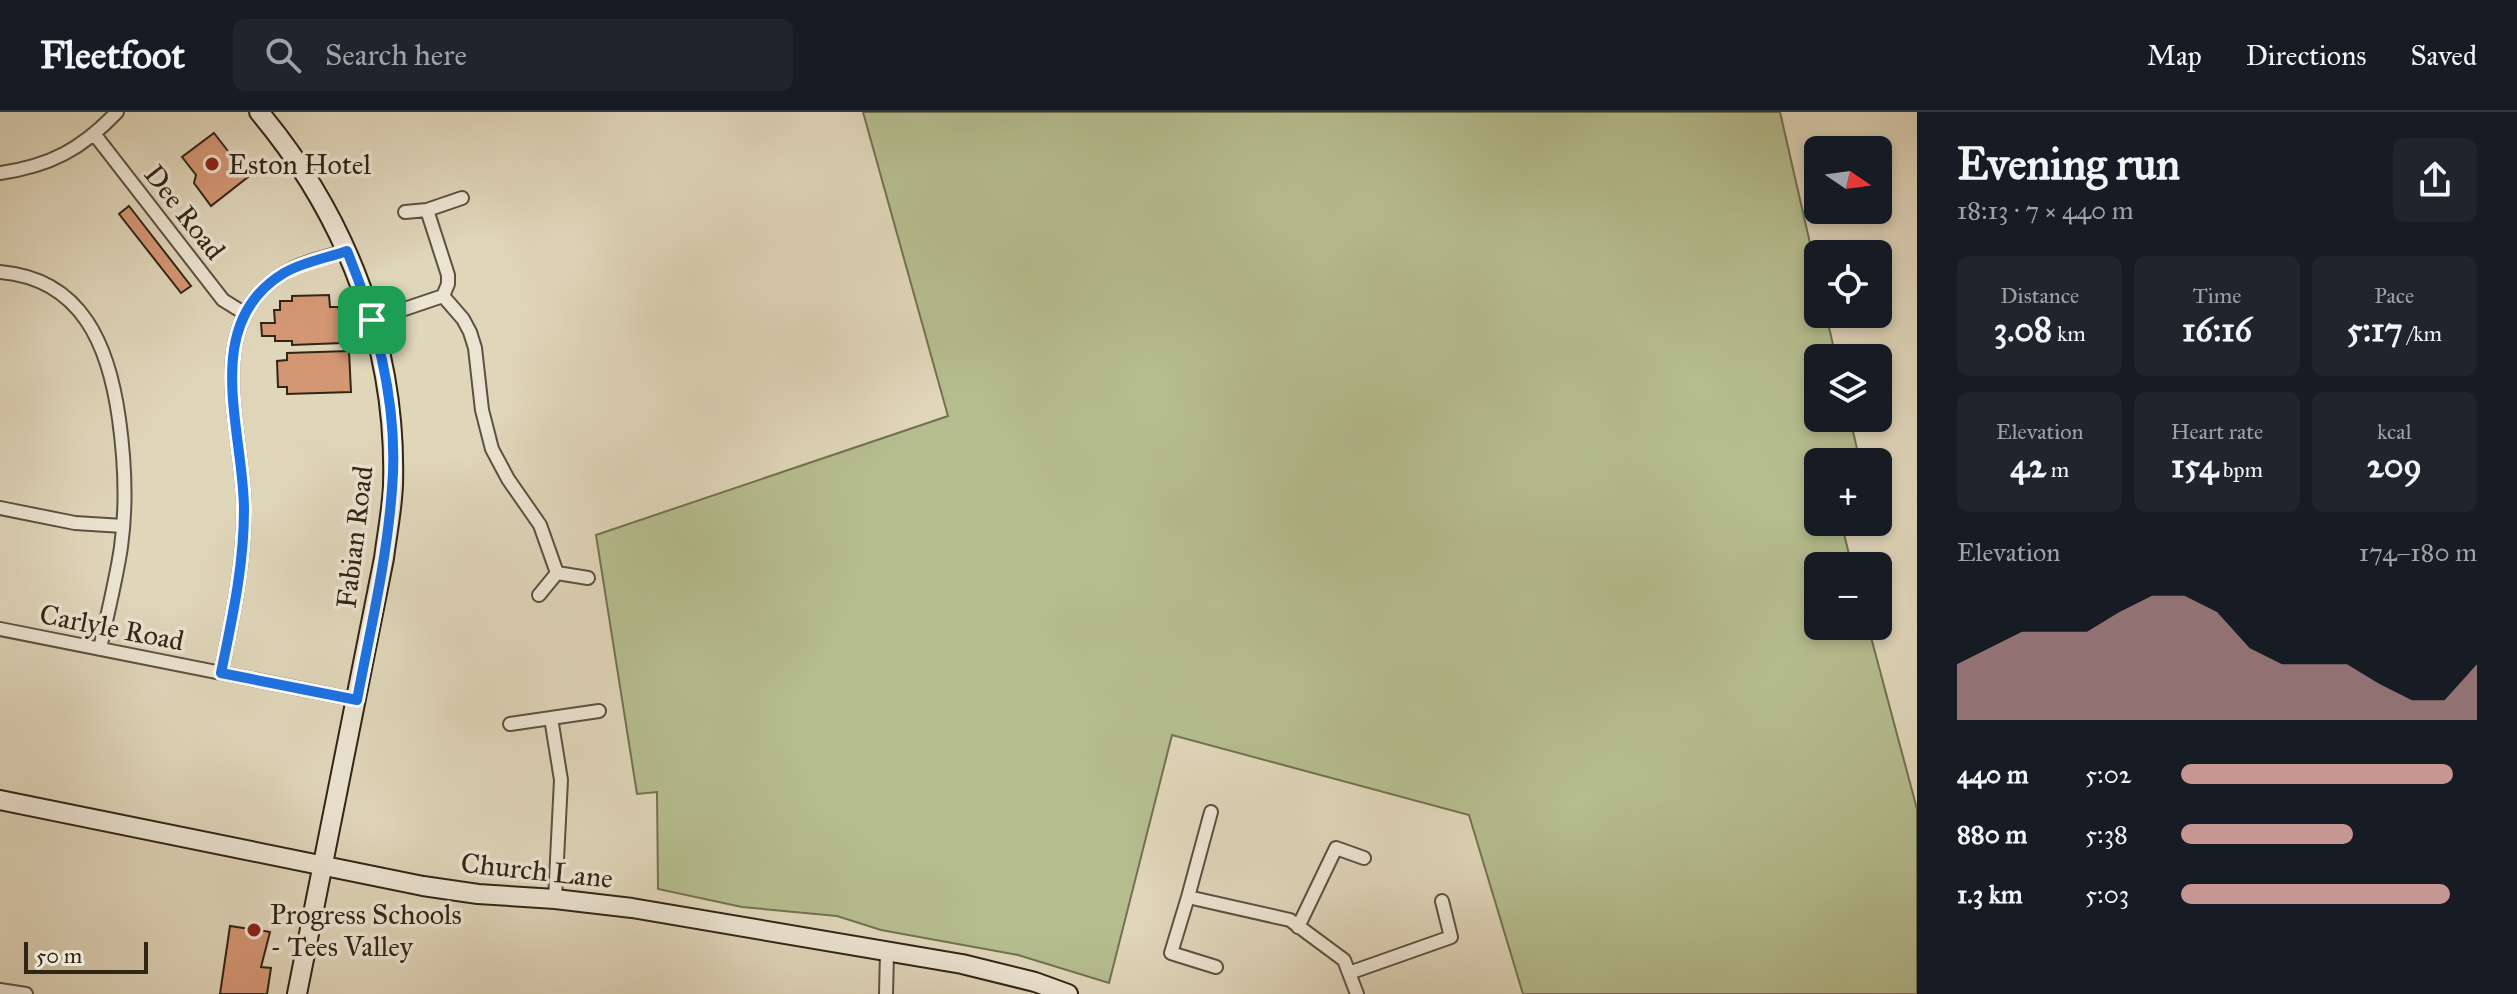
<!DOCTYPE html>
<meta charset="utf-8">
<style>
:root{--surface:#171b24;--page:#20242c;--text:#f1f3f6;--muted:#9ea1a6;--line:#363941;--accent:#c59692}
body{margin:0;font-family:"IM FELL Great Primer",serif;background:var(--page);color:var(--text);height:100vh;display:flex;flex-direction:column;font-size:30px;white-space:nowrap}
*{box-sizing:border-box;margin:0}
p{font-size:26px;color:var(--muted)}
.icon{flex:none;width:44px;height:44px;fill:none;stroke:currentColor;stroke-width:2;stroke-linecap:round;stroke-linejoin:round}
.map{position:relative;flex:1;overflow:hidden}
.panel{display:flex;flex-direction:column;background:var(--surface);width:600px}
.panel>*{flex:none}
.needle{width:52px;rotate:103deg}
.controls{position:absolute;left:1804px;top:24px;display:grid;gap:16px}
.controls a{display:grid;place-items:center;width:88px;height:88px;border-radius:12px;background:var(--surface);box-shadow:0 4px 12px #0003;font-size:40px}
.scale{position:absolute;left:24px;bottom:20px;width:124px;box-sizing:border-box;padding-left:8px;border:4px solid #312516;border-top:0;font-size:22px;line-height:28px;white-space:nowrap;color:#312516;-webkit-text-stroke:6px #ebe4d2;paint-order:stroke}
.pin{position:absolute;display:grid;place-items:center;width:68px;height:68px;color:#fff;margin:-34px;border-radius:16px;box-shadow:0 4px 12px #0006}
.round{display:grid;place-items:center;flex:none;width:84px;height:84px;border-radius:12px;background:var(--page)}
.head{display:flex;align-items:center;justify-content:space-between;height:136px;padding:0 40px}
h1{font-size:44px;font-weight:700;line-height:60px}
.metrics{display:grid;grid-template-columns:repeat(3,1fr);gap:12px;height:136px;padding:8px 40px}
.metrics div{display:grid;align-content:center;border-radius:12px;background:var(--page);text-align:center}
.metrics b{font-size:34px;font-weight:700}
.metrics small{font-size:22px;font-weight:400}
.metrics p{font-size:22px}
.chart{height:224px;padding:16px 40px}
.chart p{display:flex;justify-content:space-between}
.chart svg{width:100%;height:144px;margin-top:8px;fill:var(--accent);opacity:.7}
ul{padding:0 40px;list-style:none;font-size:26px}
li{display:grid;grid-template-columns:128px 96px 1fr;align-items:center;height:60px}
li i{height:20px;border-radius:10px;background:var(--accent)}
header{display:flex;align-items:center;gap:48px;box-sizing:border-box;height:112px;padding:0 40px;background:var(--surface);border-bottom:2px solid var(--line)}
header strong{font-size:38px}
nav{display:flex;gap:44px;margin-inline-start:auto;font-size:28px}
.search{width:560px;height:72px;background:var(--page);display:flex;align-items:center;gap:20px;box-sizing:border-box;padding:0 28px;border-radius:12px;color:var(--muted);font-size:30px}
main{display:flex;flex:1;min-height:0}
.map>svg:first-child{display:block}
.green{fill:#b5bd8e;stroke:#737152;stroke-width:2}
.building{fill:#d49774;stroke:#312516;stroke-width:2}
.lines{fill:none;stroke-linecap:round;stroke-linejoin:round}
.street-casing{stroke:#5d513f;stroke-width:16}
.secondary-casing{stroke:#312516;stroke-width:22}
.street{stroke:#ebe4d2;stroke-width:12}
.secondary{stroke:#ebe4d2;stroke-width:18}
.route-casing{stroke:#fff;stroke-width:16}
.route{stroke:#1a73e8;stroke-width:10}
.poi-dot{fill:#8f2418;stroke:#ebe4d2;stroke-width:3}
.labels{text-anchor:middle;stroke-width:7;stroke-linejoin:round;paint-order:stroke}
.poi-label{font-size:28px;fill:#312516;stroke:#ebe4d2;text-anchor:start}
.street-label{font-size:28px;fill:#312516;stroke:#ebe4d2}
</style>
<header>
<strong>Fleetfoot</strong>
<div class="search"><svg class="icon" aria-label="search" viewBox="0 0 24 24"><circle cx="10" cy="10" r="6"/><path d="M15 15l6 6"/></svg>Search here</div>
<nav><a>Map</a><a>Directions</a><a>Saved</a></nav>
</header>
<main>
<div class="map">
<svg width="1917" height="882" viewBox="0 0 1917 882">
<rect width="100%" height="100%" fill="#e0d6ba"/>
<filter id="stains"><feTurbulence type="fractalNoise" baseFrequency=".0025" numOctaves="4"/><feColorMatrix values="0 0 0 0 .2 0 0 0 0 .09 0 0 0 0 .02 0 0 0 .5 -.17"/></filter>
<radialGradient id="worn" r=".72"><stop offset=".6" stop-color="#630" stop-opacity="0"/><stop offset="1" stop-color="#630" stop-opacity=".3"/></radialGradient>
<path class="green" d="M 863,0 L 1780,0 L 1818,166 L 1818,202 L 1826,202 L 1836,246 L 1818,246 L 1818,306 L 1850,306 L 1860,350 L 1818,350 L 1818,410 L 1841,410 L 1852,454 L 1818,454 L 1818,514 L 1868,514 L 1917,697 L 1917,882 L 1523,882 L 1469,703 L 1172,623 L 1109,871 L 1018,843 L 881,818 L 837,804 L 742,795 L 658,777 L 657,680 L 637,682 L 596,423 L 948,304 Z"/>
<path class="building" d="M 214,21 L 248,65 L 211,94 L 194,71 L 196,63 L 182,45 Z
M 129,94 L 191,174 L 181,181 L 119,102 Z
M 329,183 L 330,195 L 338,195 L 347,228 L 342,228 L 342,231 L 292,233 L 292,229 L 275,229 L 275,224 L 262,224 L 261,211 L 275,211 L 274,198 L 280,198 L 280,189 L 292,189 L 292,184 Z
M 349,239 L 351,280 L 287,282 L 287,275 L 278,275 L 277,249 L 287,248 L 287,241 Z
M 250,813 L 260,815 L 259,818 L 270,820 L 261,855 L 271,856 L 267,882 L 220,882 L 230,814 L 250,817 Z"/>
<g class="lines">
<g class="street-casing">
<path id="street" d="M 95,23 L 223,188 L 244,201
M 0,61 C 50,54 82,37 117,0
M 405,100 L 427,98
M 0,160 C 83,167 109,235 119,307 C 125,350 127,392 121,435 C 116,469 107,503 100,537
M 443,184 L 463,207 L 470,220 L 475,236 L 482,298 L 492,337 L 508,367 L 540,413 L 557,461 L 588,466
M 372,208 L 443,184 L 448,172 L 448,163 L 427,98 L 462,86
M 0,396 L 75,411 L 123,414
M 539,483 L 557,461
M 0,517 L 357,588
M 221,561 C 232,507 244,454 244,398 C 244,319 199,212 284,161 C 302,150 327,145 347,139
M 551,606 L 561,668 L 555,787
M 510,612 L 599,599
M 1211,700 L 1188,785 L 1290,808 L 1344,848 L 1357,882
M 1188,785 L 1171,841 L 1216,855
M 1298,815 L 1336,736 L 1364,746
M 1349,861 L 1451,825 L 1442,789
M 0,878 L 26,882
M 886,882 L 887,841"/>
</g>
<g class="secondary-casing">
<path id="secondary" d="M 259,0 C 347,105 397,235 393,373 C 392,398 387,422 384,446 L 297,882
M 0,688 L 423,774 L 478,782 L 555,787 L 632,796 L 962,852 L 1035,870 L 1068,882"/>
</g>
<use href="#street" class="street"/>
<use href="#secondary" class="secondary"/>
</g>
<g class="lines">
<g class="route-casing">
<path id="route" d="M 347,139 C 378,214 399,295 392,377 C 387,448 370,519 357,588 L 221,561 C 232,507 244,454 244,398 C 244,319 199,212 284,161 C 303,150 327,146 347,139 Z"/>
</g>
<use href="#route" class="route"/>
</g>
<g class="poi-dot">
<circle cx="212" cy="52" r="8"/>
<circle cx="254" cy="818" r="8"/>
</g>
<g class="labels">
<g class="poi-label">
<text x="228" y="62">Eston Hotel</text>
<text x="270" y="812">Progress Schools<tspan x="270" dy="32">- Tees Valley</tspan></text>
</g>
<g class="street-label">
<text transform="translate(185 100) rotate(52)" y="10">Dee Road</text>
<text transform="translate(354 425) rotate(-83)" y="10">Fabian Road</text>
<text transform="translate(112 515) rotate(11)" y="10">Carlyle Road</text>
<text transform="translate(537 758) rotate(6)" y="10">Church Lane</text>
</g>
</g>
<rect width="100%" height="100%" filter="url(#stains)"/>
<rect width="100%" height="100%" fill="url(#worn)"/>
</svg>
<div class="controls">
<a><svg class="needle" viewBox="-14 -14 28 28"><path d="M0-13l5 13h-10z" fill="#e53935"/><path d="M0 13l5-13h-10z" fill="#9ea1a6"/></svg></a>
<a><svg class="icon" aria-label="locate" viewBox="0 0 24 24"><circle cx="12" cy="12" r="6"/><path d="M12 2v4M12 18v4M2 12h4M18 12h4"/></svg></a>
<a><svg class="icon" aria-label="layers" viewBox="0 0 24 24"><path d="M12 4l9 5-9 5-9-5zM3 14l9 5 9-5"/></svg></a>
<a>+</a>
<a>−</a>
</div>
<div class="scale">50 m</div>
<div class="pin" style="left:372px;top:208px;background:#1e9e55"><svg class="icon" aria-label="arrive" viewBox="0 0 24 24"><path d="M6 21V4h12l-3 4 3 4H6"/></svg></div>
</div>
<section class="panel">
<div class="head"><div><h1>Evening run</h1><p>18:13 · 7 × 440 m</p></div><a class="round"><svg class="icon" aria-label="share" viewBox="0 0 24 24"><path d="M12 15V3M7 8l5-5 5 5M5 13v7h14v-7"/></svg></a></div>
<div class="metrics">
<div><p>Distance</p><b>3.08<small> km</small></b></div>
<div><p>Time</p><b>16:16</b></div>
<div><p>Pace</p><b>5:17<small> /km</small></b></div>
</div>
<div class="metrics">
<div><p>Elevation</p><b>42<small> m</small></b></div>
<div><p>Heart rate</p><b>154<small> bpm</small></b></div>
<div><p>kcal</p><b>209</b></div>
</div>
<div class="chart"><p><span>Elevation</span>174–180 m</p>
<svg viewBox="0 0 160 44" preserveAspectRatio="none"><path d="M0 44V27L10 22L20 17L30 17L40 17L50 11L60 6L70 6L80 11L90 22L100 27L110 27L120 27L130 33L140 38L150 38L160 27V44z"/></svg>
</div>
<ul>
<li><b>440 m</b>5:02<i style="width:92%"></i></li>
<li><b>880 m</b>5:38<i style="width:58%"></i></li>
<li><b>1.3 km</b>5:03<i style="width:91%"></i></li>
</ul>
</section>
</main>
